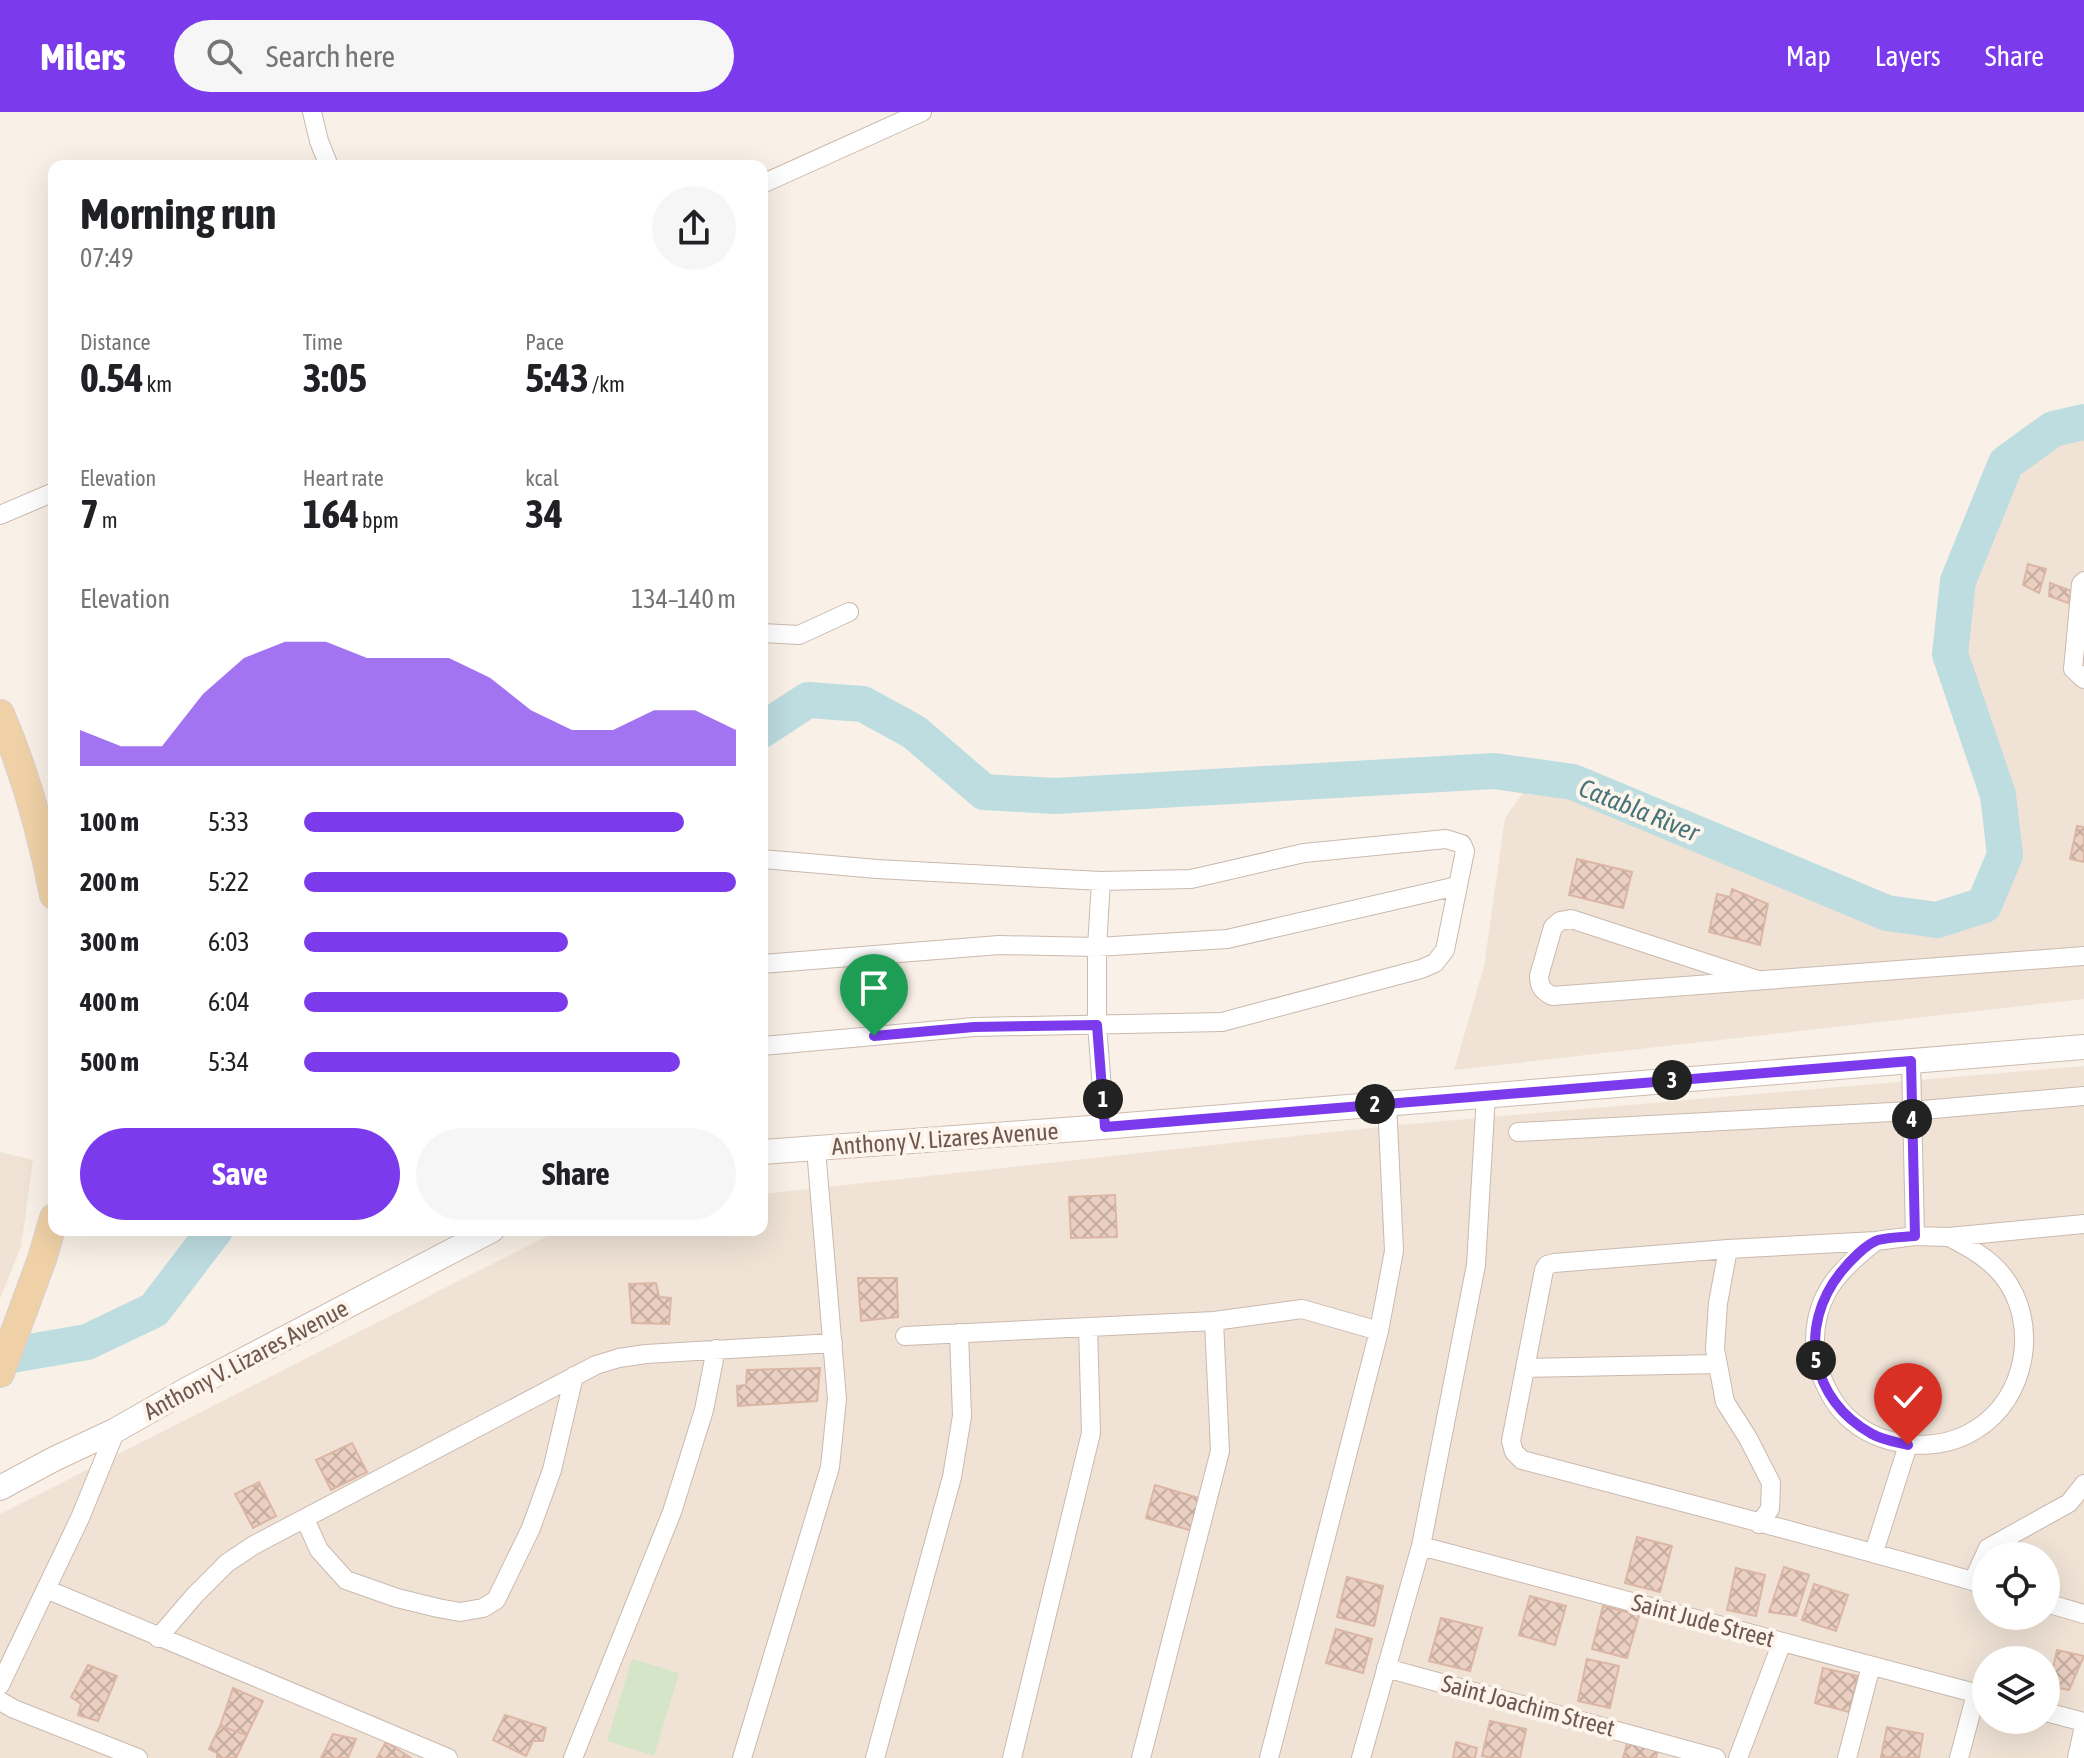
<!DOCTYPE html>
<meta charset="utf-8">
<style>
:root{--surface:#fff;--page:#f6f6f6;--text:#202124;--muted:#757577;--accent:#7c3aed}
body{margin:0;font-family:"Asap Condensed",sans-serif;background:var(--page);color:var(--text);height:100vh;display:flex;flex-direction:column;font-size:30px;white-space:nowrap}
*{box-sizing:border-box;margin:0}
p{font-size:26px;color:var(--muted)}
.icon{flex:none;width:44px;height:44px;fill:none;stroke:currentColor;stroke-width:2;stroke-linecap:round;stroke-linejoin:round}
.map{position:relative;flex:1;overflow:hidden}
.sheet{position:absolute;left:48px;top:48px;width:720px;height:1076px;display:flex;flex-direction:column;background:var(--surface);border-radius:16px;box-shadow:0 8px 32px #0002}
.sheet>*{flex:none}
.fabs{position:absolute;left:1972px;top:1430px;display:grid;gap:16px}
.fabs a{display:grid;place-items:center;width:88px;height:88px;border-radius:50%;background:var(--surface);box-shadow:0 8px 32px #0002;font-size:40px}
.pin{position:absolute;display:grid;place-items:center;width:68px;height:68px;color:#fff;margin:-82px -34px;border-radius:50% 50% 50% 0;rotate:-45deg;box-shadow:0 0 8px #0007}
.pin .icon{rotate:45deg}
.km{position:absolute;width:40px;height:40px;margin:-20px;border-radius:50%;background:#222;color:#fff;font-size:22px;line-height:40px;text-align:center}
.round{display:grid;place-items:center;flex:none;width:84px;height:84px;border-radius:42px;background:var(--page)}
.headline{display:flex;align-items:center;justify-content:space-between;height:136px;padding:0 32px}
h1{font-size:44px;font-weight:700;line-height:60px}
.stats{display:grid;grid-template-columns:repeat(3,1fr);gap:12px;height:136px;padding:8px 32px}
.stats div{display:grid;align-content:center}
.stats b{font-size:40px;font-weight:700}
.stats small{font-size:22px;font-weight:400}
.stats p{font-size:22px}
.chart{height:224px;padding:16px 32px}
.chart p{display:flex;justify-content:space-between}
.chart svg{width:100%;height:144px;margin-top:8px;fill:var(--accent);opacity:.7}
.cta{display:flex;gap:16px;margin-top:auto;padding:16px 32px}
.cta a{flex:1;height:92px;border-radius:48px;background:var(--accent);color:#fff;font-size:32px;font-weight:700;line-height:92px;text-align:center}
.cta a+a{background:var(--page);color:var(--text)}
ul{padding:0 32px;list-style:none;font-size:26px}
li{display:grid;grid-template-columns:128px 96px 1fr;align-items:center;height:60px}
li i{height:20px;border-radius:10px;background:var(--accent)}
header{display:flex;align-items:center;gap:48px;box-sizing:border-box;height:112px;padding:0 40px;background:var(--accent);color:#fff}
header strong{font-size:38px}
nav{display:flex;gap:44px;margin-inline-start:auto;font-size:28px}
.search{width:560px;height:72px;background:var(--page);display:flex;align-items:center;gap:20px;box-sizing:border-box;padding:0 28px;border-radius:44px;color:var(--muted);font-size:30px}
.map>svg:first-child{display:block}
.residential{fill:#f0e3d6;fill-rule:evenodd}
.pitch{fill:#d5e5c7}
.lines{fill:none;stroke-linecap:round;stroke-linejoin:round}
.river{stroke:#bedde0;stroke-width:36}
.building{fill:url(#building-cross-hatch);stroke:#dcb6a4;stroke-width:2}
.minor-casing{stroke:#cab9ae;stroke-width:20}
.secondary-casing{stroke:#cebbaf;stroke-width:26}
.primary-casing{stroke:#d7d0cd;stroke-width:30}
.minor{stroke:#fff;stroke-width:18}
.secondary{stroke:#fff;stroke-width:24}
.primary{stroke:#f0d1a7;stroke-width:28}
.route-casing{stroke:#fff;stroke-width:16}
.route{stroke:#7c3aed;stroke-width:10}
.labels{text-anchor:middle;stroke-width:8;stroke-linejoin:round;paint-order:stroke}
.street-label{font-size:24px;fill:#70584e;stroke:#fdf5ec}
.water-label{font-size:26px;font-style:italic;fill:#47747a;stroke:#fdf5ec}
</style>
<header>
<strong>Milers</strong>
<div class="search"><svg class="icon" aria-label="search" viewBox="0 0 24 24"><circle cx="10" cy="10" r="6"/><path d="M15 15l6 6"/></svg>Search here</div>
<nav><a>Map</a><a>Layers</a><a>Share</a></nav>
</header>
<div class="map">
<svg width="2084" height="1646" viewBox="0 0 2084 1646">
<defs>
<pattern id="building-cross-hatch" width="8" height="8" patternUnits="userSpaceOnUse" patternTransform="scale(2)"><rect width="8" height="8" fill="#ebd0c2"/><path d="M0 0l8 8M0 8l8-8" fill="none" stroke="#c3aca0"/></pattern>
</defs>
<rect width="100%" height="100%" fill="#f9f1e7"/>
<path class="residential" d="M 2084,310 L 2084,887 L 1454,958 L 1484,854 L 1505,706 L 1525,678 L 1573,670 L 1887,801 L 1937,808 L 1984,793 L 2005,743 L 1998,683 L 1950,542 L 1958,469 L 2006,351 L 2053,317 Z
M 2084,954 L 2084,1646 L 0,1646 L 0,1402 L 559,1118 L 762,1118 L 762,1082 L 1397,1013 ZM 1986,1444 L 2046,1444 L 2046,1504 L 1986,1504 ZM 1986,1548 L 2046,1548 L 2046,1608 L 1986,1608 Z
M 0,1040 L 33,1048 L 21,1135 L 0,1187 Z"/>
<path class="pitch" d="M 632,1547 L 679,1561 L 654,1644 L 607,1629 Z"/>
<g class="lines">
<path class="river" d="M 762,618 L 808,588 L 863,592 L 914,620 L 984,680 L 1055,684 L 1494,659 L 1573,670 L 1887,801 L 1937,808 L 1984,793 L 2005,743 L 1998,683 L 1950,542 L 1958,469 L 2006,351 L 2053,317 L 2084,310
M 0,1245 L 87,1230 L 154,1198 L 215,1118"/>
</g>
<path class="building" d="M 2028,452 L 2046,457 L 2039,481 L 2023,473 Z
M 2050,471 L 2072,479 L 2068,491 L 2049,484 Z
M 2077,714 L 2084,715 L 2084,750 L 2070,747 Z
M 1577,747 L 1632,760 L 1623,796 L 1569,783 Z
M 1732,777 L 1768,792 L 1760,833 L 1709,820 L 1717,782 L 1730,785 Z
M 1115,1083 L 1117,1125 L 1071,1126 L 1069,1085 Z
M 858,1166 L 897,1166 L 898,1205 L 861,1209 Z
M 656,1171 L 659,1185 L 671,1186 L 669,1212 L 632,1211 L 629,1172 Z
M 820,1256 L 817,1289 L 738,1294 L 737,1274 L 746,1273 L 747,1258 Z
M 352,1331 L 367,1360 L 331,1378 L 316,1348 Z
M 259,1370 L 276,1404 L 253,1416 L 235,1382 Z
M 1155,1373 L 1202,1387 L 1193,1419 L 1146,1406 Z
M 1637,1425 L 1672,1434 L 1660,1480 L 1625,1471 Z
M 1784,1455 L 1809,1463 L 1796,1504 L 1769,1500 Z
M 1736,1456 L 1765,1463 L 1756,1504 L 1727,1498 Z
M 1347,1465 L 1383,1474 L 1374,1514 L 1337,1505 Z
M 1814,1472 L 1848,1483 L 1836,1519 L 1802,1508 Z
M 1530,1484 L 1566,1494 L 1555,1533 L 1519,1523 Z
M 1603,1494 L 1639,1503 L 1627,1546 L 1592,1537 Z
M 1441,1506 L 1482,1516 L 1470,1559 L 1429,1549 Z
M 1336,1517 L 1372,1527 L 1363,1561 L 1326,1551 Z
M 2057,1538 L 2084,1544 L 2069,1578 L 2049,1574 Z
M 1587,1547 L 1619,1554 L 1610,1596 L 1578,1589 Z
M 88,1553 L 117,1564 L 98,1609 L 78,1603 L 81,1592 L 71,1585 Z
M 1823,1556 L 1858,1564 L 1849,1600 L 1815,1591 Z
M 233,1576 L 263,1589 L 247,1623 L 220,1614 Z
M 505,1603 L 546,1616 L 543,1629 L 533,1629 L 526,1644 L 493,1628 Z
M 1490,1609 L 1526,1617 L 1520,1646 L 1492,1646 L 1482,1644 Z
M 220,1614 L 247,1623 L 236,1646 L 217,1646 L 217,1641 L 209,1637 Z
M 1887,1615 L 1923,1622 L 1919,1646 L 1881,1645 Z
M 333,1622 L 356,1627 L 348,1646 L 321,1646 Z
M 1628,1628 L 1658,1637 L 1656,1646 L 1623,1646 Z
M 386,1630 L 411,1646 L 377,1646 Z
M 1456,1630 L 1477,1636 L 1475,1646 L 1453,1646 Z"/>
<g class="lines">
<g class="minor-casing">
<path id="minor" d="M 312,0 L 319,29 L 329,54
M 762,72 L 922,0
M 0,403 L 54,380
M 2084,469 L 2081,472 L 2073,557 L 2084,567
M 762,521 L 799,523 L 849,500
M 762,747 L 877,757 L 1101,769 L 1191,767 L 1304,741 L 1446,727 L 1462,732 L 1465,739 L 1445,838 L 1435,851 L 1421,857 L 1222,910 L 974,915 L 762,934
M 1101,769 L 1097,835 L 1097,913 L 1105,1015
M 762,852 L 999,833 L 1097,835 L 1227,827 L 1457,774
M 1758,868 L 1571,807 L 1560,809 L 1553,815 L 1539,864 C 1539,875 1543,879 1552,884 L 2084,844
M 1911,949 L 1915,1124
M 1518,1020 L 1911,999 L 2084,984
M 1876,1129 C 1842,1156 1816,1180 1815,1227 C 1815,1236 1815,1243 1817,1251 C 1823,1271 1831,1289 1846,1304 C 1879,1336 1936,1342 1975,1318 C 2027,1287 2040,1211 2003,1164 C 1989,1146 1968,1135 1949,1125
M 1728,1137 L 1718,1191 L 1715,1237 L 1725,1290 L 1748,1326 L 1771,1371 L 1770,1397 L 1759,1412
M 905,1224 L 1214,1209 L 1302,1197 L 1379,1219
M 1525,1256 L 1718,1252
M 305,1407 L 319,1438 L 346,1468 L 397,1486 L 438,1496 L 460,1500 L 483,1496 L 496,1488 L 531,1416 L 552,1358 L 574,1264
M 1421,1434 L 1986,1584
M 1874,1440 L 1908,1333
M 1973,1469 L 1988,1436 L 2069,1391 L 2084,1372
M 1986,1473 C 1832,1428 1677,1389 1522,1348 L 1514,1340 L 1511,1329 L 1544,1158 L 1547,1153 L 1554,1151 L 1728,1137 L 1876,1129 L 1915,1124 L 1949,1125 L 2084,1112
M 46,1477 L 448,1646
M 2046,1491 L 2084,1502
M 158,1526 L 195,1483 L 227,1451 L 254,1433 L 596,1253 L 619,1246 L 646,1242 L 833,1231
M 1386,1556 L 1716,1646
M 0,1573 L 80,1406 L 116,1318
M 0,1589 L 14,1597 L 138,1646
M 2046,1600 L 2084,1610
M 573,1646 L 672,1400 L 704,1298 L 716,1237
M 742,1646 L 830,1355 L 837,1287 L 816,1037
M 875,1646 L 952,1365 L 962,1304 L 959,1221
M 1012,1646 L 1091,1321 L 1088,1215
M 1141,1646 L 1220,1339 L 1214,1209
M 1269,1646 L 1379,1219 L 1394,1139 L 1387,991
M 1361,1646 L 1421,1434 L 1476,1153 L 1486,983
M 1738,1646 L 1782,1530
M 1847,1646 L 1871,1554
M 1959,1646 L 1976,1582
M 2077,1646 L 2084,1614"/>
</g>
<g class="secondary-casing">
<path id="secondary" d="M 762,1040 L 1077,1017 L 2084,935
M 0,1376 L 54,1347 L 116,1318 L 188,1277 L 492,1118"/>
</g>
<g class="primary-casing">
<path id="primary" d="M 0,602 C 25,660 42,721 54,783
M 0,1261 L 42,1147 L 54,1106"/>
</g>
<use href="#minor" class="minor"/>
<use href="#secondary" class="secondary"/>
<use href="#primary" class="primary"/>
</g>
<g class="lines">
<g class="route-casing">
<path id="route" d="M 874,924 L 974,915 L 1097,913 L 1105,1015 L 1911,949 L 1915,1124 C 1903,1125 1889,1125 1878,1128 C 1866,1132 1849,1150 1841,1160 C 1797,1215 1810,1288 1872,1322 C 1883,1328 1896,1330 1908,1333"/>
</g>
<use href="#route" class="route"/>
</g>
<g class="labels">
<g class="street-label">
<text transform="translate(945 1027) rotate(-4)" y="8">Anthony V. Lizares Avenue</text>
<text transform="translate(246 1248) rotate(-28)" y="8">Anthony V. Lizares Avenue</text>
<text transform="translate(1703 1509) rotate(15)" y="8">Saint Jude Street</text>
<text transform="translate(1528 1594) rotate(15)" y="8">Saint Joachim Street</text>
</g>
<g class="water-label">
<text transform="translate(1639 698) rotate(22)" y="9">Catabla River</text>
</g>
</g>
</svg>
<div class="fabs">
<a><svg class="icon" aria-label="locate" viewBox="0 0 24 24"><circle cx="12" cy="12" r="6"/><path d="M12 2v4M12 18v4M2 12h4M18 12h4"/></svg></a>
<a><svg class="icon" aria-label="layers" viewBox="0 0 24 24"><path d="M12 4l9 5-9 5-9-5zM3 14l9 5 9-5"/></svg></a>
</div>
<div class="pin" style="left:874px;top:924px;background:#1e9e55"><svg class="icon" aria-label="arrive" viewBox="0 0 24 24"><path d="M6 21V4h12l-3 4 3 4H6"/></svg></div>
<div class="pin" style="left:1908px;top:1333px;background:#d93025"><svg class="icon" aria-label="check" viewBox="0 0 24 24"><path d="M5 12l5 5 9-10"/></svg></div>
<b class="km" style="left:1103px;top:987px">1</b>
<b class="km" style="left:1375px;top:992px">2</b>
<b class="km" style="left:1672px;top:968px">3</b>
<b class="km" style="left:1912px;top:1007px">4</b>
<b class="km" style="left:1816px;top:1248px">5</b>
<section class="sheet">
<div class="headline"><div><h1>Morning run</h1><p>07:49</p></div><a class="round"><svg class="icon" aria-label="share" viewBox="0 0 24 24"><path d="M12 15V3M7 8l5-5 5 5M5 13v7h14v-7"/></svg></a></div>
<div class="stats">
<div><p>Distance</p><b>0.54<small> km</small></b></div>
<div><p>Time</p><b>3:05</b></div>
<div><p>Pace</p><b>5:43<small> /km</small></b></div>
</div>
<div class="stats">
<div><p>Elevation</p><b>7<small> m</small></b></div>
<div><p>Heart rate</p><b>164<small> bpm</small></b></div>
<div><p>kcal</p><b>34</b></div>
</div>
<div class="chart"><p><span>Elevation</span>134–140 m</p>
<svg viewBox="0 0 160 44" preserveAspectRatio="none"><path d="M0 44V33L10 38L20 38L30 22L40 11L50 6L60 6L70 11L80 11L90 11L100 17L110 27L120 33L130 33L140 27L150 27L160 33V44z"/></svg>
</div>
<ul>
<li><b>100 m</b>5:33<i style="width:88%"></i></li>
<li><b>200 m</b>5:22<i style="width:100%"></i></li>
<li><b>300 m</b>6:03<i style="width:61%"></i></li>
<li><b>400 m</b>6:04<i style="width:61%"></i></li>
<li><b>500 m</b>5:34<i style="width:87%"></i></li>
</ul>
<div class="cta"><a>Save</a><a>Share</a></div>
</section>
</div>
